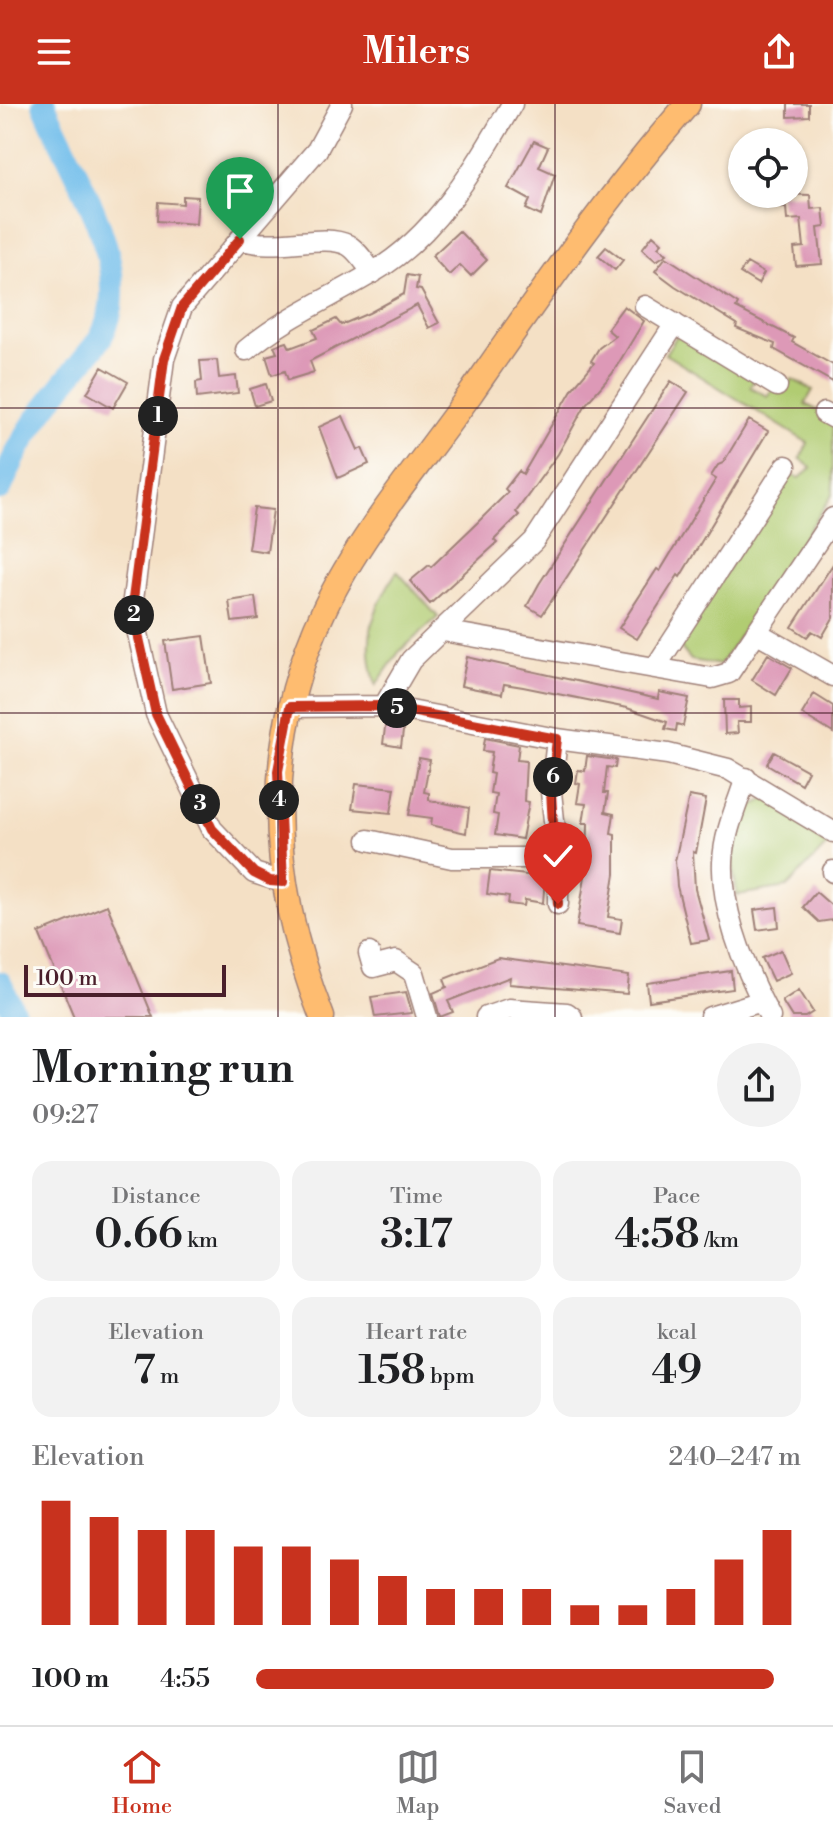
<!DOCTYPE html>
<meta charset="utf-8">
<style>
:root{--surface:#fff;--page:#f2f2f2;--text:#202124;--muted:#757577;--line:#e0e0e0;--accent:#c8321e}
body{margin:0;font-family:"Libre Bodoni",serif;background:var(--page);color:var(--text);height:100vh;display:flex;flex-direction:column;font-size:30px;white-space:nowrap}
*{box-sizing:border-box;margin:0}
p{font-size:26px;color:var(--muted)}
.icon{flex:none;width:44px;height:44px;fill:none;stroke:currentColor;stroke-width:2;stroke-linecap:round;stroke-linejoin:round}
.map{position:relative;height:913px;overflow:hidden}
.drawer{display:flex;flex-direction:column;background:var(--surface);flex:1}
.drawer>*{flex:none}
.controls{position:absolute;left:728px;top:24px;display:grid;gap:16px}
.controls a{display:grid;place-items:center;width:80px;height:80px;border-radius:50%;background:var(--surface);box-shadow:0 2px 6px #0004;font-size:40px}
.scale{position:absolute;left:24px;bottom:20px;width:202px;box-sizing:border-box;padding-left:8px;border:4px solid #4a1f2b;border-top:0;font-size:22px;line-height:28px;white-space:nowrap;color:#4a1f2b;-webkit-text-stroke:6px #fdfcf7;paint-order:stroke}
.pin{position:absolute;display:grid;place-items:center;width:68px;height:68px;color:#fff;margin:-82px -34px;border-radius:50% 50% 50% 0;rotate:-45deg;box-shadow:0 0 8px #0007}
.pin .icon{rotate:45deg}
.km{position:absolute;width:40px;height:40px;margin:-20px;border-radius:50%;background:#222;color:#fff;font-size:22px;line-height:40px;text-align:center}
.round{display:grid;place-items:center;flex:none;width:84px;height:84px;border-radius:42px;background:var(--page)}
.overview{display:flex;align-items:center;justify-content:space-between;height:136px;padding:0 32px}
h1{font-size:44px;font-weight:600;line-height:60px}
.stats{display:grid;grid-template-columns:repeat(3,1fr);gap:12px;height:136px;padding:8px 32px}
.stats div{display:grid;align-content:center;border-radius:20px;background:var(--page);text-align:center}
.stats b{font-size:40px;font-weight:600}
.stats small{font-size:22px;font-weight:400}
.stats p{font-size:22px}
.chart{height:224px;padding:16px 32px}
.chart p{display:flex;justify-content:space-between}
.chart svg{width:100%;height:144px;margin-top:8px;stroke:var(--accent);stroke-width:6}
ul{padding:0 32px;list-style:none;font-size:26px}
li{display:grid;grid-template-columns:128px 96px 1fr;align-items:center;height:60px}
li i{height:20px;border-radius:10px;background:var(--accent)}
header{display:flex;justify-content:space-between;align-items:center;height:104px;padding:0 32px;background:var(--accent);color:#fff;font-size:36px;font-weight:600}
.tabs{display:flex;justify-content:space-around;align-items:center;height:112px;border-top:2px solid var(--line);background:var(--surface);font-size:22px;color:var(--muted)}
.tabs a{display:grid;justify-items:center;gap:4px}
.tabs .current{color:var(--accent)}
.map>svg:first-child{display:block}
.green{fill:#b1cc72;stroke:#7e764e;stroke-width:2}
.lines{fill:none;stroke-linecap:round;stroke-linejoin:round}
.river{stroke:#71beeb;stroke-width:24}
.building{fill:#dd99b7}
.minor-casing{stroke:#9f8078;stroke-width:23}
.major-casing{stroke:#9f8078;stroke-width:27}
.minor{stroke:#fff;stroke-width:20}
.major{stroke:#febc70;stroke-width:24}
.route-casing{stroke:#fff;stroke-width:16}
.route{stroke:#c8321e;stroke-width:10}
.grid{fill:none;stroke:#4a1f2b;stroke-width:2;stroke-opacity:0.55}
</style>
<header><svg class="icon" aria-label="menu" viewBox="0 0 24 24"><path d="M4 6h16M4 12h16M4 18h16"/></svg>Milers<svg class="icon" aria-label="share" viewBox="0 0 24 24"><path d="M12 15V3M7 8l5-5 5 5M5 13v7h14v-7"/></svg></header>
<div class="map">
<svg width="833" height="913" viewBox="0 0 833 913">
<rect width="100%" height="100%" fill="#fdfcf7"/>
<filter id="ink" filterUnits="userSpaceOnUse"><feTurbulence type="fractalNoise" baseFrequency=".0125" numOctaves="2"/><feDisplacementMap in="SourceGraphic" scale="16" xChannelSelector="R" yChannelSelector="G"/><feConvolveMatrix kernelMatrix="1 2 1 2 8 2 1 2 1" color-interpolation-filters="sRGB"/></filter>
<filter id="wash" filterUnits="userSpaceOnUse"><feTurbulence type="fractalNoise" baseFrequency=".006" numOctaves="4" result="noise"/><feDisplacementMap in="SourceGraphic" scale="32" xChannelSelector="R" yChannelSelector="G"/><feGaussianBlur stdDeviation="1.8" result="paint"/><feColorMatrix in="noise" values="0 0 0 0 0 0 0 0 0 0 0 0 0 0 0 0 0 1.4 0 .05"/><feComposite in="paint" operator="in"/></filter>
<g filter="url(#wash)">
<rect width="100%" height="100%" fill="#f4e0c5"/>
<path class="green" d="M 680,227 L 756,273 L 750,283 L 767,292 L 774,283 L 785,285 L 792,275 L 813,286 L 805,300 L 833,314 L 833,390 L 720,561 L 691,556 L 679,542 L 787,370 L 800,374 L 811,364 L 800,354 L 808,339 L 665,250 Z
M 397,467 L 438,513 L 399,548 L 376,581 C 362,536 372,506 397,467 Z
M 769,693 L 832,736 L 787,783 L 737,791 L 731,748 L 747,705 Z"/>
<g class="lines">
<path class="river" d="M 0,385 C 26,321 50,296 93,244 C 148,177 70,66 44,0
M 0,879 L 16,913"/>
</g>
<g id="blocks">
<path class="building" d="M 788,0 L 809,0 L 809,12 L 788,13 Z
M 534,37 L 548,43 L 539,63 L 555,70 L 541,112 L 526,105 L 530,96 L 508,84 Z
M 780,90 L 810,91 L 811,105 L 823,104 L 825,123 L 818,124 L 822,160 L 796,162 L 794,144 L 804,143 L 801,115 L 787,116 L 786,103 L 781,103 Z
M 183,92 L 198,93 L 196,120 L 157,117 L 158,98 L 183,100 Z
M 459,127 L 487,156 L 471,172 L 460,161 L 449,171 L 432,152 Z
M 653,131 L 662,139 L 658,143 L 667,150 L 656,157 L 642,145 Z
M 606,143 L 623,156 L 615,166 L 598,152 Z
M 666,153 L 738,200 L 736,204 L 794,234 L 792,238 L 833,261 L 833,278 L 774,245 L 775,240 L 736,224 L 737,220 L 675,182 L 655,167 Z
M 747,159 L 764,169 L 758,180 L 740,169 Z
M 407,171 L 418,173 L 416,185 L 421,186 L 439,219 L 429,224 L 417,201 L 310,257 L 314,268 L 288,276 L 285,267 L 272,271 L 266,252 L 277,249 L 274,242 L 287,238 L 290,244 L 317,234 L 313,226 L 336,215 L 341,221 L 369,209 L 404,190 Z
M 624,202 L 644,217 L 612,270 L 586,300 L 558,350 L 516,408 L 519,411 L 494,436 L 497,439 L 430,500 L 410,477 L 429,461 L 431,463 L 478,418 L 508,388 L 505,385 L 519,367 L 523,370 L 573,284 L 594,259 L 591,257 L 599,244 L 615,232 L 607,225 Z
M 217,256 L 219,274 L 236,272 L 238,289 L 197,294 L 196,278 L 202,277 L 200,257 Z
M 102,263 L 128,278 L 113,304 L 87,289 Z
M 671,277 L 688,288 L 542,511 L 527,502 L 539,480 Z
M 266,280 L 271,297 L 255,302 L 250,285 Z
M 343,312 L 358,346 L 362,344 L 369,360 L 338,374 L 319,323 Z
M 749,316 L 768,327 L 680,473 L 678,471 L 637,535 L 619,524 L 657,465 L 660,467 L 716,375 L 711,372 L 718,361 L 723,359 Z
M 254,404 L 273,406 L 267,448 L 248,445 Z
M 833,460 L 833,514 L 822,533 L 812,527 L 807,533 L 792,523 Z
M 255,493 L 258,515 L 232,518 L 229,497 Z
M 204,532 L 211,579 L 172,585 L 165,537 Z
M 768,550 L 792,564 L 776,591 L 752,576 Z
M 467,553 L 658,595 L 659,588 L 689,594 L 683,622 L 677,620 L 676,627 L 665,625 L 667,618 L 627,604 L 523,583 L 504,580 L 502,590 L 461,582 Z
M 814,590 L 833,602 L 833,629 L 802,610 Z
M 724,596 L 739,596 L 739,604 L 751,603 L 751,618 L 737,618 L 738,629 L 725,630 Z
M 386,616 L 404,619 L 401,643 L 383,640 Z
M 485,634 L 519,641 L 517,656 L 526,657 L 524,697 L 529,698 L 522,735 L 495,731 L 498,711 L 493,710 L 496,690 L 490,689 L 493,670 L 489,669 L 492,648 L 483,647 Z
M 774,648 L 808,667 L 801,680 L 767,660 Z
M 587,652 L 616,656 L 615,664 L 607,663 L 604,689 L 608,689 L 605,708 L 614,710 L 611,729 L 615,730 L 615,770 L 608,813 L 622,815 L 620,829 L 577,822 L 587,760 L 588,719 L 583,719 L 586,700 L 577,699 L 580,680 L 576,679 L 578,666 L 585,667 Z
M 419,654 L 430,656 L 424,688 L 429,689 L 429,696 L 469,704 L 466,729 L 431,721 L 432,714 L 409,711 Z
M 356,680 L 395,684 L 391,709 L 352,705 Z
M 689,692 L 706,695 L 696,749 L 693,748 L 695,785 L 709,836 L 691,839 L 677,782 L 675,757 Z
M 490,767 L 545,773 L 543,799 L 525,796 L 524,802 L 508,800 L 509,793 L 487,790 Z
M 816,788 L 833,803 L 833,816 L 819,818 L 803,803 Z
M 107,801 L 153,913 L 74,913 L 39,829 Z
M 777,803 L 779,823 L 757,826 L 754,806 Z
M 781,846 L 791,869 L 773,877 L 762,854 Z
M 498,854 L 629,872 L 627,890 L 509,880 L 510,873 L 448,897 L 453,908 L 440,913 L 433,889 L 447,883 L 444,875 Z
M 731,867 L 733,885 L 649,897 L 647,879 Z
M 799,886 L 813,908 L 805,913 L 792,913 L 782,897 Z
M 406,888 L 412,909 L 375,913 L 371,893 Z"/>
</g>
</g>
<g filter="url(#ink)">
<use href="#blocks" fill-opacity="0" stroke="#9f8078" stroke-width="2"/>
<g class="lines">
<g class="minor-casing">
<path id="minor" d="M 240,135 C 275,148 322,128 348,141 C 357,146 366,160 373,169
M 645,202 L 777,282
M 246,246 C 285,213 329,195 372,169 C 436,132 476,62 512,0
M 824,309 L 833,314
M 443,527 L 712,574 L 729,569 L 833,414
M 756,528 L 833,572
M 655,564 L 786,362
M 384,602 L 411,556 L 534,437 L 675,220
M 290,603 L 384,602 L 557,635 L 668,650 L 728,665 L 833,728
M 557,635 L 551,688 L 558,754 L 558,800
M 746,674 C 737,701 724,729 723,758 C 721,809 747,869 770,913
M 368,736 L 452,754 L 558,754
M 833,767 L 833,768
M 283,778 L 254,769 L 212,725 L 156,610 L 132,503 L 164,255 L 182,203 L 317,46 L 342,0
M 369,849 L 373,863 L 396,857 L 414,869 L 427,913
M 486,913 L 509,905 L 567,909 L 572,913
M 710,913 L 762,897"/>
</g>
<g class="major-casing">
<path id="major" d="M 322,913 C 268,777 261,638 325,504 C 361,429 423,357 471,289 C 540,190 608,91 688,0"/>
</g>
<use href="#minor" class="minor"/>
<use href="#major" class="major"/>
</g>
</g>
<g class="lines" filter="url(#ink)">
<g class="route-casing">
<path id="route" d="M 240,135 L 182,203 L 164,255 L 132,503 L 156,610 L 212,725 L 254,769 L 270,777 L 283,778 L 278,667 L 290,603 L 384,602 L 557,635 L 551,688 L 558,800"/>
</g>
<use href="#route" class="route"/>
</g>
<path class="grid" d="M 278,0 L 278,913M 555,0 L 555,913M 0,304 L 833,304M 0,609 L 833,609"/>
</svg>
<div class="controls">
<a><svg class="icon" aria-label="locate" viewBox="0 0 24 24"><circle cx="12" cy="12" r="6"/><path d="M12 2v4M12 18v4M2 12h4M18 12h4"/></svg></a>
</div>
<div class="scale">100 m</div>
<div class="pin" style="left:240px;top:135px;background:#1e9e55"><svg class="icon" aria-label="arrive" viewBox="0 0 24 24"><path d="M6 21V4h12l-3 4 3 4H6"/></svg></div>
<div class="pin" style="left:558px;top:800px;background:#d93025"><svg class="icon" aria-label="check" viewBox="0 0 24 24"><path d="M5 12l5 5 9-10"/></svg></div>
<b class="km" style="left:158px;top:312px">1</b>
<b class="km" style="left:134px;top:511px">2</b>
<b class="km" style="left:200px;top:700px">3</b>
<b class="km" style="left:279px;top:696px">4</b>
<b class="km" style="left:397px;top:604px">5</b>
<b class="km" style="left:553px;top:673px">6</b>
</div>
<section class="drawer">
<div class="overview"><div><h1>Morning run</h1><p>09:27</p></div><a class="round"><svg class="icon" aria-label="share" viewBox="0 0 24 24"><path d="M12 15V3M7 8l5-5 5 5M5 13v7h14v-7"/></svg></a></div>
<div class="stats">
<div><p>Distance</p><b>0.66<small> km</small></b></div>
<div><p>Time</p><b>3:17</b></div>
<div><p>Pace</p><b>4:58<small> /km</small></b></div>
</div>
<div class="stats">
<div><p>Elevation</p><b>7<small> m</small></b></div>
<div><p>Heart rate</p><b>158<small> bpm</small></b></div>
<div><p>kcal</p><b>49</b></div>
</div>
<div class="chart"><p><span>Elevation</span>240–247 m</p>
<svg viewBox="0 0 160 44" preserveAspectRatio="none"><path d="M5 44V6M15 44V11M25 44V15M35 44V15M45 44V20M55 44V20M65 44V24M75 44V29M85 44V33M95 44V33M105 44V33M115 44V38M125 44V38M135 44V33M145 44V24M155 44V15"/></svg>
</div>
<ul>
<li><b>100 m</b>4:55<i style="width:95%"></i></li>
</ul>
</section>
<nav class="tabs">
<a class="current"><svg class="icon" aria-label="home" viewBox="0 0 24 24"><path d="M3 11l9-7 9 7M6 9v11h12V9"/></svg>Home</a>
<a><svg class="icon" aria-label="map" viewBox="0 0 24 24"><path d="M3 6l6-2 6 2 6-2v14l-6 2-6-2-6 2zM9 4v14M15 6v14"/></svg>Map</a>
<a><svg class="icon" aria-label="saved" viewBox="0 0 24 24"><path d="M7 4h10v16l-5-4-5 4z"/></svg>Saved</a>
</nav>
